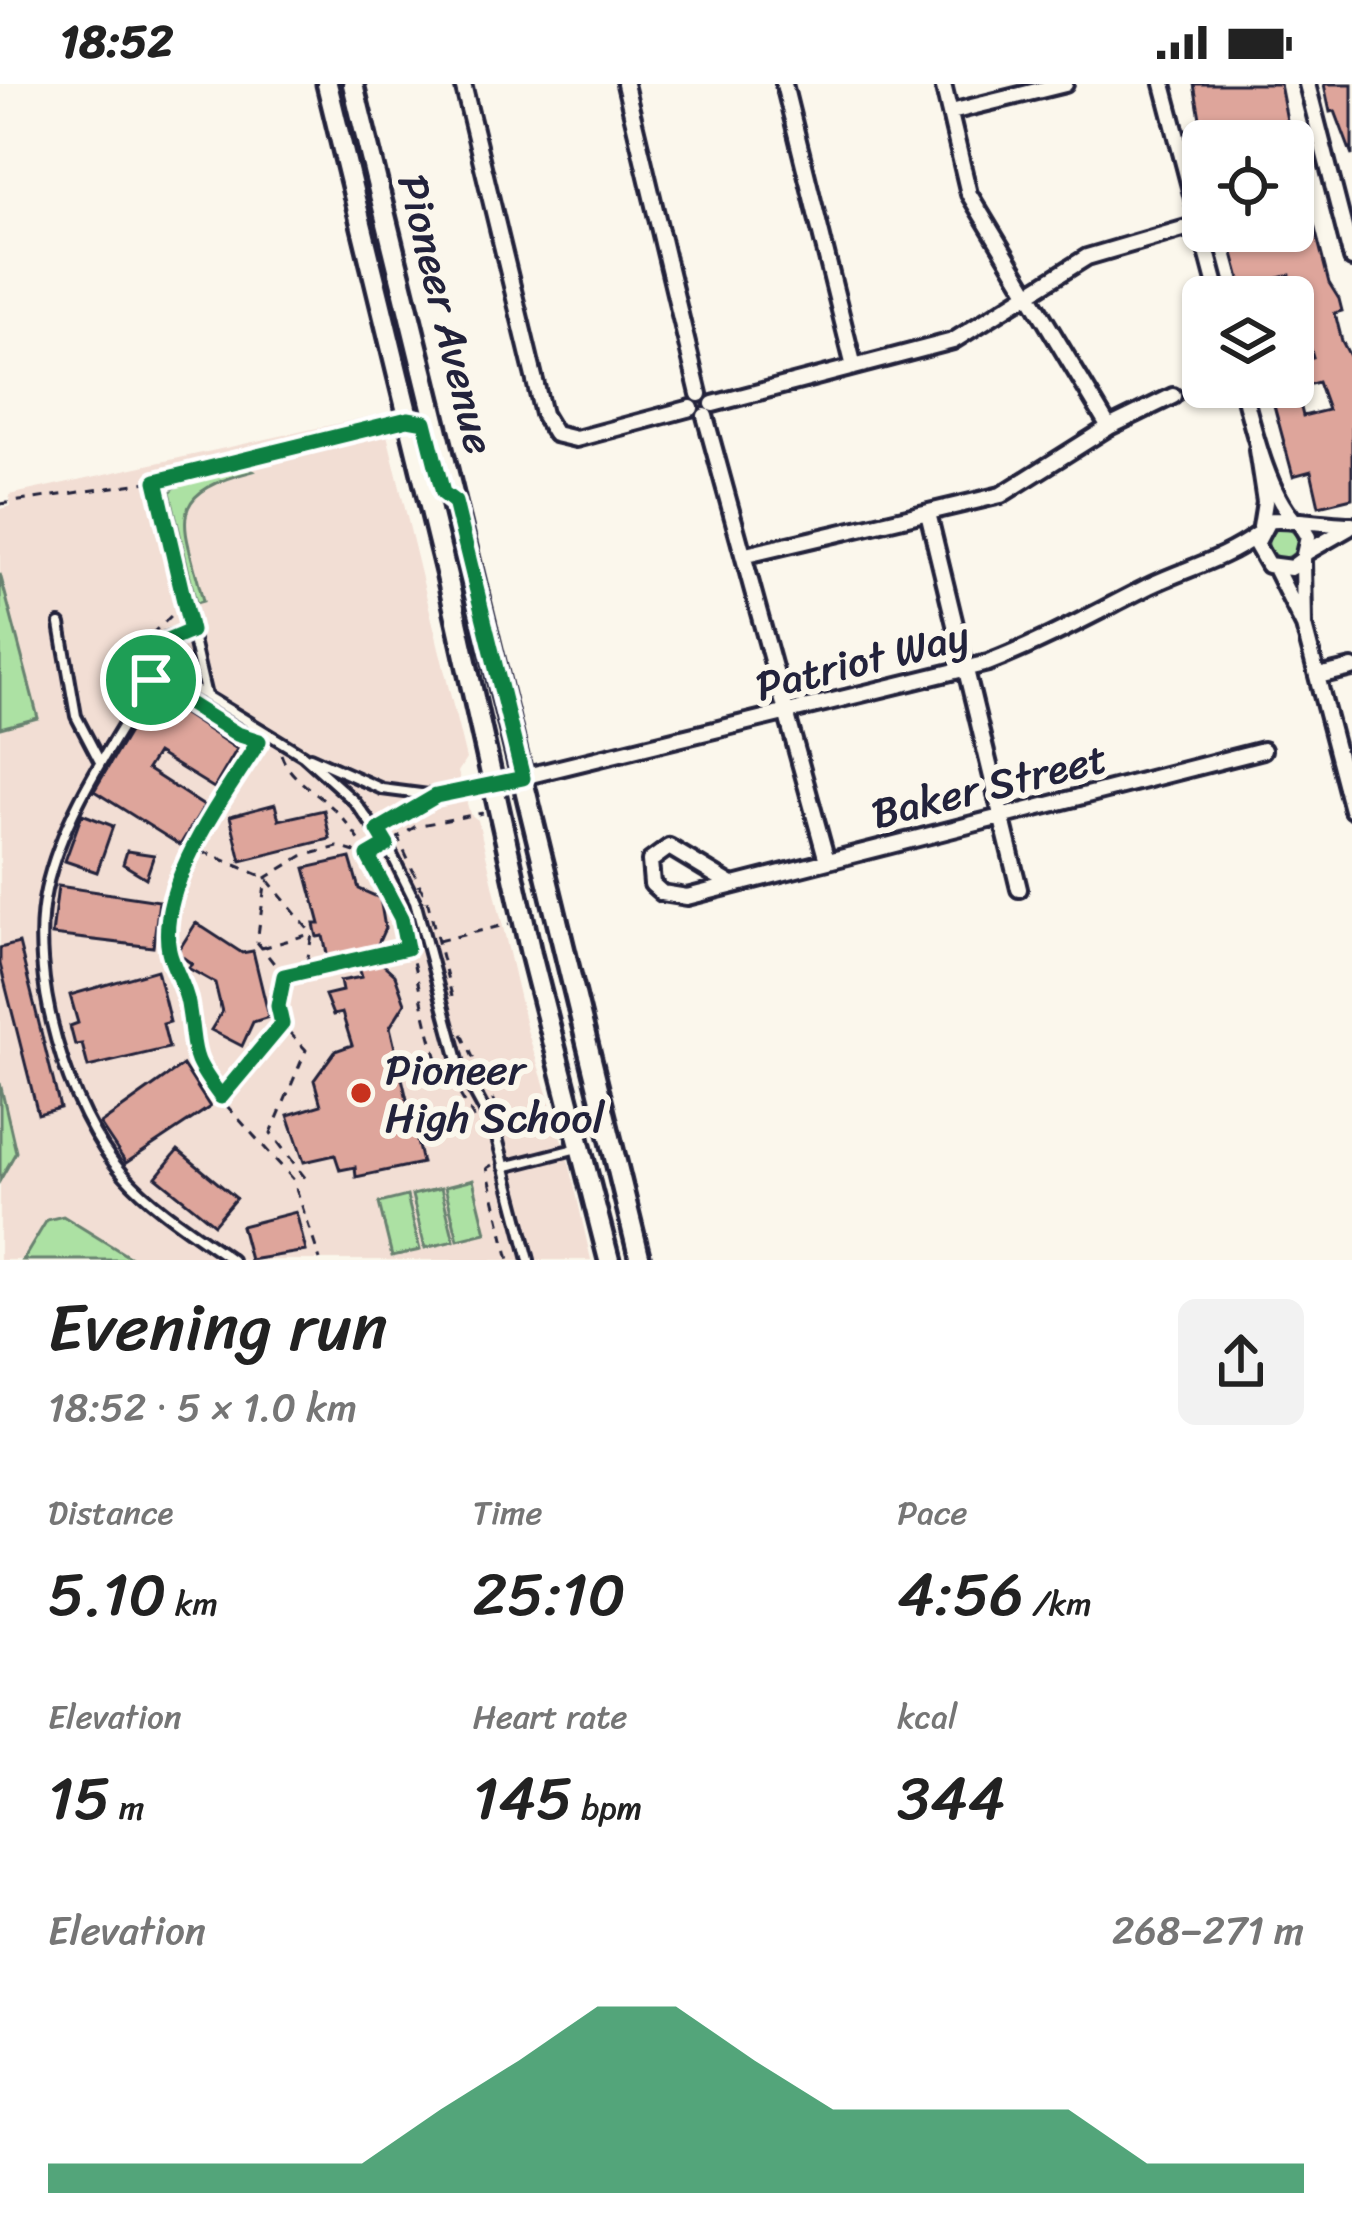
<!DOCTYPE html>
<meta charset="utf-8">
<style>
:root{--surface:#fff;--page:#f2f2f2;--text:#222;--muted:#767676;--accent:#0b8043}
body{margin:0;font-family:Sriracha,sans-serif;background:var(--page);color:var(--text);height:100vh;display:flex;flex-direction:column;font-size:45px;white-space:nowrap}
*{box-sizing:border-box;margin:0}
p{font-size:39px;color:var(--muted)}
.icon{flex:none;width:66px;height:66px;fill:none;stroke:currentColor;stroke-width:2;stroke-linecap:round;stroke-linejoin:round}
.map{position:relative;height:1176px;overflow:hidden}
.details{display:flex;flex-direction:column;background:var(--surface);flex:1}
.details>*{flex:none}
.fabs{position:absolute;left:1182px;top:36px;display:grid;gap:24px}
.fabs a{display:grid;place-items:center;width:132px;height:132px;border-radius:18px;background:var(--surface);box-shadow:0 3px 9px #0004;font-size:60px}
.pin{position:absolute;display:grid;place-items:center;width:102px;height:102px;color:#fff;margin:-51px;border:6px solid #fff;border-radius:50%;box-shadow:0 3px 12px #0007}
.round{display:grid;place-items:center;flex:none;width:126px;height:126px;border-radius:18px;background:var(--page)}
.summary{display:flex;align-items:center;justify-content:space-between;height:204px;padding:0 48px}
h1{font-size:66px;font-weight:600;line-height:90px}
.metrics{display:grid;grid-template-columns:repeat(3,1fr);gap:18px;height:204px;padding:12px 48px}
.metrics div{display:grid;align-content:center}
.metrics b{font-size:60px;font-weight:600}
.metrics small{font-size:33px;font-weight:400}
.metrics p{font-size:33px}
.chart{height:336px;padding:24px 48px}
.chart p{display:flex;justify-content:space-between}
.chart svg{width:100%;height:216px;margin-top:12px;fill:var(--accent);opacity:.7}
.status{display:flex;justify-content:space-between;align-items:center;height:84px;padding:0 60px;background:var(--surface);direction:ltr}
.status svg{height:33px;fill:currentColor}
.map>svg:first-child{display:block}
.built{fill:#f2ded4}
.green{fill:#ace1a3;stroke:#67826f;stroke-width:3}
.building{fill:#dea59b;stroke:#22223b;stroke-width:3;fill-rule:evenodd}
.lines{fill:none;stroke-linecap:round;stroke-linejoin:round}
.service-casing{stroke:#22223b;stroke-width:16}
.minor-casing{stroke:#22223b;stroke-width:22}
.tertiary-casing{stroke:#22223b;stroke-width:27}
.path{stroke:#22223b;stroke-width:3;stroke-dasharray:9 9;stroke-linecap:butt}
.service{stroke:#fbf7ec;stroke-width:8}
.minor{stroke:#fbf7ec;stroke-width:14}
.tertiary{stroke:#fbf7ec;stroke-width:18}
.route-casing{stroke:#fff;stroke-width:24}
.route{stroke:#0b8043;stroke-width:15}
.poi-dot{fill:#c8321e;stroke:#fbf7ec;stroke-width:4.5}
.labels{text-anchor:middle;stroke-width:12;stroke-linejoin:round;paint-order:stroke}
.street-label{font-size:42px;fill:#22223b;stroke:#fbf7ec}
.poi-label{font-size:42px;fill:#22223b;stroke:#fbf7ec;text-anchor:start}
</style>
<div class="status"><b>18:52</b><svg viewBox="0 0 49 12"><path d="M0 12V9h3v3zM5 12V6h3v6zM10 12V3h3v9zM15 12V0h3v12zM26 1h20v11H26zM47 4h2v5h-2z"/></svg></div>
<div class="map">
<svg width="1352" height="1176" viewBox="0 0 1352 1176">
<rect width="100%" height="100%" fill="#fbf7ec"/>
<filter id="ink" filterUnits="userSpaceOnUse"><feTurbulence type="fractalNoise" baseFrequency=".00833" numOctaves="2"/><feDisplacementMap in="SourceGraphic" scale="24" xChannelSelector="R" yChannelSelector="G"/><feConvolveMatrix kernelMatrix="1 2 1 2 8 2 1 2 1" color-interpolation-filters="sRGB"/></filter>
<g filter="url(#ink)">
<path class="built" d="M 382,330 L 466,675 L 458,688 L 470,730 L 478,736 L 527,946 L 570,1082 L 591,1176 L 0,1176 L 0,425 L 11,422 L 9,411 Z"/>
<path class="green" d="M 246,383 L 253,387 C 159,411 185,440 203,517 L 196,519 L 170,408 L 177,401 Z
M1268 459a15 15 0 1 1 30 0a15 15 0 1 1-30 0Z
M 0,490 L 38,634 L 0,644 Z
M 0,999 L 16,1068 L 0,1096 Z
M 473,1096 L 486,1149 L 458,1156 L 445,1103 Z
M 441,1104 L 454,1157 L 425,1164 L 412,1111 Z
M 407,1112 L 420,1166 L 392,1172 L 379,1119 Z
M 63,1132 L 134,1176 L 23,1176 L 47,1136 Z"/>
<path class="building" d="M 1194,0 L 1280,0 L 1291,57 L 1204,57 Z
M 1324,0 L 1352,0 L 1352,72 L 1335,27 L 1330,28 Z
M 1304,102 L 1329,199 L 1339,215 L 1342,227 L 1335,229 L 1342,257 L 1352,276 L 1352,414 L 1319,422 L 1311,387 L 1293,392 L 1269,303 L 1293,303 L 1293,278 L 1313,273 L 1290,191 L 1267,197 L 1272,213 L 1245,213 L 1231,162 L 1236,160 L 1233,149 L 1240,147 L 1293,147 L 1293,105 ZM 1318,298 L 1328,326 L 1303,332 L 1296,304 Z
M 152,609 L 237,665 L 214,704 L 157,669 L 147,685 L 204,722 L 180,761 L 94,707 Z
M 275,720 L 279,736 L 324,726 L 330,755 L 241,777 L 230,732 Z
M 82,730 L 113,742 L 97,788 L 65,777 Z
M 127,767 L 154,771 L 146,794 L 123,780 Z
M 350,774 L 359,805 L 380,814 L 385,844 L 373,871 L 395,891 L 405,919 L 390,943 L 422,1079 L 356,1093 L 355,1083 L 340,1086 L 335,1071 L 304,1078 L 288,1031 L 321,1021 L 314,996 L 335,967 L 352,961 L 342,929 L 333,931 L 325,911 L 342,907 L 340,897 L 362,893 L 354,868 L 328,874 L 323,852 L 317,853 L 314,840 L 320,840 L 305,784 Z
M 58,802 L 159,817 L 153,863 L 52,851 Z
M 196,839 L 242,869 L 253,867 L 269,933 L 253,938 L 242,962 L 211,946 L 222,928 L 215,899 L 188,884 L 192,880 L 177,869 Z
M 19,859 L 60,1024 L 38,1030 L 0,880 L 0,864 Z
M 157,886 L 170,938 L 163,940 L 169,964 L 88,983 L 82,960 L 75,961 L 70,942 L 78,939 L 70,911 Z
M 183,981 L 210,1023 L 126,1079 L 100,1040 Z
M 178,1066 L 236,1114 L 214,1140 L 156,1093 Z
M 296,1128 L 306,1167 L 250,1176 L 241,1142 Z"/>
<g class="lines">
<g class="service-casing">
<path id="service" d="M 406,335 L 156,397 L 206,612 L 303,671 L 354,717 L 387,761 L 415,817 L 459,980 L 495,1046 L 529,1176
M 60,540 L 76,632 L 99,676
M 191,547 L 168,553 L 153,573 L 157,585 L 205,611
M 157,585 C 116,656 64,725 46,806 C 27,891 67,1027 124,1091 C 153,1124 197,1151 232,1176
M 310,673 L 382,705 L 436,712
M 378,745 L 436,712 L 492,700
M 221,1013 L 282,940
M 504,1083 L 578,1064"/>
</g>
<g class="minor-casing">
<path id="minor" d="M 463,0 L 543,330 L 555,350 L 576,355 L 691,324
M 625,0 L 699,310
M 784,0 L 854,283
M 943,0 L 969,110 L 1109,343
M 1163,0 L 1219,213
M 1307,0 L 1352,175
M 951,28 L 1065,0
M 1242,303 C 1253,343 1266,404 1293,435
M 713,320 L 953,257 L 1087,173 L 1200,140
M 705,332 L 827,777
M 1257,366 L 1265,418 L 1261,443
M 928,429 L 1019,805
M 1300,440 L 1308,453 L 1303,475 L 1291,484 L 1268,481 L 1256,460 L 1268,437 C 1280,433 1331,441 1352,441
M 1307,468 L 1349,444
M 746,471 L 1001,411 L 1109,343 L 1173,312
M 1303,475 L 1304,542 L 1352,726
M 1275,484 L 1304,542
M 1318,592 L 1352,584
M 494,700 L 988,579 C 1045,557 1095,529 1149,502 C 1189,483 1221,477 1257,451
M 732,801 L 669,763 L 650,777 L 652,800 L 662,809 L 687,813 L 1263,666"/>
</g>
<g class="tertiary-casing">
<path id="tertiary" d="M 327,0 L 447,492 L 531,870 L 609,1176
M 353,0 L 640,1176"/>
</g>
<path class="path" d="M 1293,94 L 1314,87
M 0,420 L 148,398
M 144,584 C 134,555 161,546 176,526
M 156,601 L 237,650 L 247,650
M 281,670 C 289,695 317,708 337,728 C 358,750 373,778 388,805 C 417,862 420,932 443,992 L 453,999 L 484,1051
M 202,767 L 266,794 L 312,850 L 306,885
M 438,857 L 509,840
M 262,864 L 310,850
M 286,892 L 417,862
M 452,912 L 428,819 L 398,754 L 416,742 L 483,729
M 279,929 L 284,892 L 257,858 L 266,794 L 302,772 L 338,763 L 368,772 L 380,765
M 289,948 L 306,966 L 271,1049 L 306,1095
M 462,950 L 506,1044
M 214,1004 C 186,965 197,961 188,918 C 185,900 172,884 169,866 C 156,795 224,714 259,657
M 227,1022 L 293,1095 L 320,1176
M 492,1081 L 487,1084 L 509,1176"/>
<use href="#service" class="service"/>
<use href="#minor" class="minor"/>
<use href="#tertiary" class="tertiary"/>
</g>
</g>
<g class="lines" filter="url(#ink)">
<g class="route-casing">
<path id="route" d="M 408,335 L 425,338 L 443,409 L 455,418 L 523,694 L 436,712 L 378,746 L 387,761 L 368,772 L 401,834 L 407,864 L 284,892 L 278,922 L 282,940 L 221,1013 C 187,967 197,972 188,920 C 185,901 173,885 169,867 C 156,801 226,710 259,657 L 237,650 L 151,596 L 158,561 L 191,547 L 156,397 Z"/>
</g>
<use href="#route" class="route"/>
</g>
<circle class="poi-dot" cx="361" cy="1009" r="12"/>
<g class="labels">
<g class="street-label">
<text transform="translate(447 230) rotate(76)" y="15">Pioneer Avenue</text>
<text transform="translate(862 576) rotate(-14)" y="15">Patriot Way</text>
<text transform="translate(989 701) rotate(-14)" y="15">Baker Street</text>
</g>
<g class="poi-label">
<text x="385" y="1000">Pioneer<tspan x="385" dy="48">High School</tspan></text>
</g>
</g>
</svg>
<div class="fabs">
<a><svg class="icon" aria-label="locate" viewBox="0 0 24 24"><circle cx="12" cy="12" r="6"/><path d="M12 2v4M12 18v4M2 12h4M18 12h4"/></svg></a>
<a><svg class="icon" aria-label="layers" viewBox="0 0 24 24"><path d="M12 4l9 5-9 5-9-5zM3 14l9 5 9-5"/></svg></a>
</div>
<div class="pin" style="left:151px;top:596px;background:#1e9e55"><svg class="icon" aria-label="arrive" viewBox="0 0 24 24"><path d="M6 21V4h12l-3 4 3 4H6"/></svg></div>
</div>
<section class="details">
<div class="summary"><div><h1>Evening run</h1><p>18:52 · 5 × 1.0 km</p></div><a class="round"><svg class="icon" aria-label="share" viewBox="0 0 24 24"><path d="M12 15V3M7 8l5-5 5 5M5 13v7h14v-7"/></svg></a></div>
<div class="metrics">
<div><p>Distance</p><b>5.10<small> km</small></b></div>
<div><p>Time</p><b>25:10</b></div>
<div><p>Pace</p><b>4:56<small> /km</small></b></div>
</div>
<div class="metrics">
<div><p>Elevation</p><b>15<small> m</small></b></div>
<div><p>Heart rate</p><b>145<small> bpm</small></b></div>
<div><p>kcal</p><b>344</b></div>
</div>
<div class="chart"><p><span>Elevation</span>268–271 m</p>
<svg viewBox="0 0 160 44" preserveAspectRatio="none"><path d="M0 44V38L10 38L20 38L30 38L40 38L50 27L60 17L70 6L80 6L90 17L100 27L110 27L120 27L130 27L140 38L150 38L160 38V44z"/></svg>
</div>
</section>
